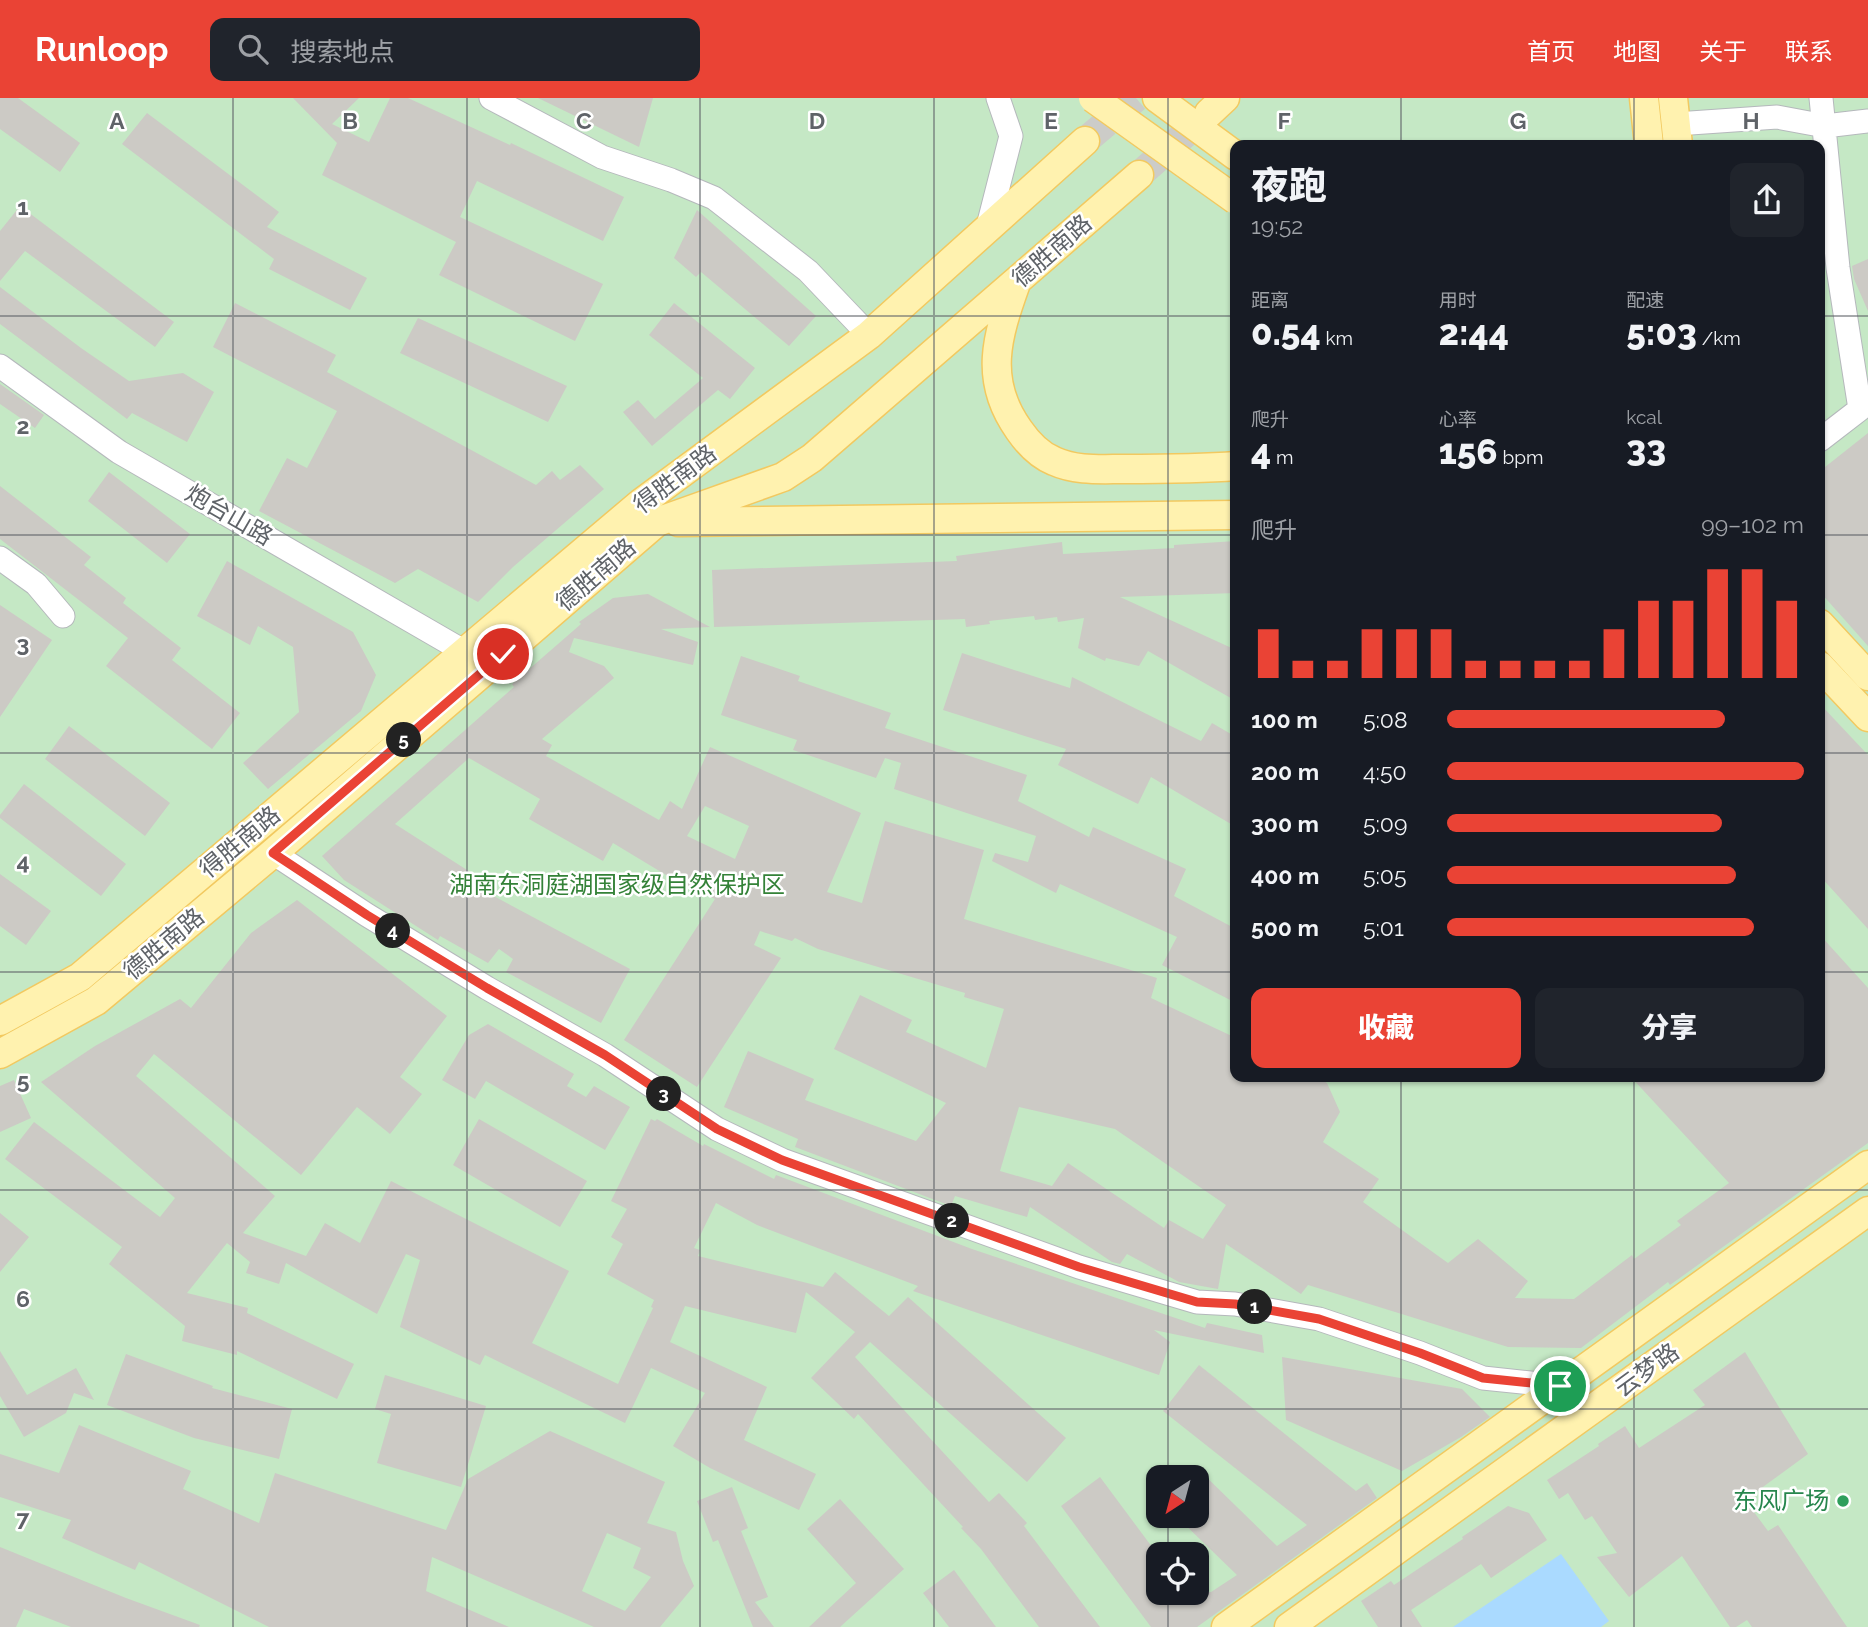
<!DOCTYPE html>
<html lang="zh">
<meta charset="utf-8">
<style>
:root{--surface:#171b24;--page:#20242c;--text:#f1f3f6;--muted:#9ea1a6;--accent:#ea4335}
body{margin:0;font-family:Raleway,"Noto Sans SC",sans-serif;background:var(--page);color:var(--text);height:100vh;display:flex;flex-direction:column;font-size:26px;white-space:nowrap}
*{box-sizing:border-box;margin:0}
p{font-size:23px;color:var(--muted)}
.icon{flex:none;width:38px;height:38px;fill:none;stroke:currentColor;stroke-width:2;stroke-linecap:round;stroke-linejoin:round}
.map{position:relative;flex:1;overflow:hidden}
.details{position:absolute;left:1230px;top:42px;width:595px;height:942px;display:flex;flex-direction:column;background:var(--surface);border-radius:14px;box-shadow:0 2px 5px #0004}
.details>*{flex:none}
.needle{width:46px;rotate:216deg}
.buttons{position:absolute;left:1146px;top:1367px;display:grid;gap:14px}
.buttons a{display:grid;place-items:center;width:63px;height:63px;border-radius:14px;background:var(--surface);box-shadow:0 2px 5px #0004;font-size:35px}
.pin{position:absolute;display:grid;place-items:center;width:60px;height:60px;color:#fff;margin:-30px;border:4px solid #fff;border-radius:50%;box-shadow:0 2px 7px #0007}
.km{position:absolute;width:35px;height:35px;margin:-18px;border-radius:50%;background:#222;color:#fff;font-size:19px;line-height:35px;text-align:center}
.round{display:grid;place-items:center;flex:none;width:74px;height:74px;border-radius:14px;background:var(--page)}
.head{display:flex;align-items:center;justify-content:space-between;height:119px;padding:0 21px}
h1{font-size:38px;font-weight:800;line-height:52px}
.metrics{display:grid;grid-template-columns:repeat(3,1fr);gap:10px;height:119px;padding:7px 21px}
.metrics div{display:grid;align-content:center}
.metrics b{font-size:35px;font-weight:800}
.metrics small{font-size:19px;font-weight:400}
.metrics p{font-size:19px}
.chart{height:196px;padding:14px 21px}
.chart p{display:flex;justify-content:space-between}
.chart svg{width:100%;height:126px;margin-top:7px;stroke:var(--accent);stroke-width:6}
.primary-button{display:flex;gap:14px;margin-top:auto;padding:14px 21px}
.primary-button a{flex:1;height:80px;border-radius:14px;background:var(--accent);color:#fff;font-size:28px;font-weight:800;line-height:80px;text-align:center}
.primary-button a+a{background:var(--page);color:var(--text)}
ul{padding:0 21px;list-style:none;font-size:23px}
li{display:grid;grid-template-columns:112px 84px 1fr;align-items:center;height:52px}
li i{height:18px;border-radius:9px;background:var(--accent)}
header{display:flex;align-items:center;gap:42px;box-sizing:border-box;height:98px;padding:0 35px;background:var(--accent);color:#fff}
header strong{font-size:33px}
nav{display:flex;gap:38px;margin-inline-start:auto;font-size:24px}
.search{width:490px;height:63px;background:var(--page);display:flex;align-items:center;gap:18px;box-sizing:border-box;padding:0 24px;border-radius:14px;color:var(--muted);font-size:26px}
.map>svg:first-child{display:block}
.green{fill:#c5e8c5;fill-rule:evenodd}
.water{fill:#aadaff}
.building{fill:#cccac5;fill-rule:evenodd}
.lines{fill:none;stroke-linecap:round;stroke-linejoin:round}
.major-tunnel{stroke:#ccccc8;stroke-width:28;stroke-dasharray:28 14;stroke-linecap:butt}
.minor-casing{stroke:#b5b8bc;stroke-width:25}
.major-casing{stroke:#f2c960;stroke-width:31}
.minor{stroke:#fff;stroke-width:23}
.major{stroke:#fff2af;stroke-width:28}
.major-bridge-casing{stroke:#f2c960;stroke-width:31;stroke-linecap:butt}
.major-bridge{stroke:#fff2af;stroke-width:28}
.route-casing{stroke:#fff;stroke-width:14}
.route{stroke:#ea4335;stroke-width:9}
.grid{fill:none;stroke:#5f6368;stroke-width:2;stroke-opacity:0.55}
.leisure-dot{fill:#2e9e5b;stroke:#fff;stroke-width:2.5}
.labels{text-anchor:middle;stroke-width:5;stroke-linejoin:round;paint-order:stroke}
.street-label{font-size:24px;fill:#5f6368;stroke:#fff}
.park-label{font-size:24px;fill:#348238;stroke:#fff}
.leisure-label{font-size:24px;fill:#27864d;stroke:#fff;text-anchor:end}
.grid-label{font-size:23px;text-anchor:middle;font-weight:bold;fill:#5f6368;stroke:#fff;stroke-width:5;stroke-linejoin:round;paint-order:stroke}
</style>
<header>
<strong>Runloop</strong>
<div class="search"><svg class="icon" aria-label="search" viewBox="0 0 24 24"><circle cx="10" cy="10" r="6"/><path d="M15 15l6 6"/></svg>搜索地点</div>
<nav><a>首页</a><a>地图</a><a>关于</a><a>联系</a></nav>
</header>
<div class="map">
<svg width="1868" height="1529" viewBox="0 0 1868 1529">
<rect width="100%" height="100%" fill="#f1efe8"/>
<path class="green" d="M 0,0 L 1868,0 L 1868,1529 L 0,1529 ZM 1236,47 L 1820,47 L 1820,978 L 1236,978 ZM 1158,1379 L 1197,1379 L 1197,1418 L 1158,1418 ZM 1158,1456 L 1197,1456 L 1197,1494 L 1158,1494 Z"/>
<path class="water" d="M 1561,1456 L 1609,1523 L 1601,1529 L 1453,1529 Z"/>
<path class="building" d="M 0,0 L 18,0 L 80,45 L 60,74 L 0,31 Z
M 293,0 L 359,0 L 332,26 L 369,44 L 390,0 L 408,0 L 510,47 L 511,45 L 624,99 L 603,143 L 477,83 L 460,119 L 603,186 L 575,243 L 439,177 L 456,144 L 322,77 L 337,45 Z
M 538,0 L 653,0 L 639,49 Z
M 147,15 L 279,114 L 267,129 L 367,180 L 350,212 L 269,171 L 274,161 L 122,46 Z
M 20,108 L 174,224 L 155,249 L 25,153 L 0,183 L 0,133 Z
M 697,112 L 816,218 L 789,248 L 701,174 L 696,179 L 674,160 Z
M 1868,161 L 1868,213 L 1854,181 L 1852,168 Z
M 0,189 L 81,250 L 129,283 L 183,275 L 214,294 L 187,344 L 132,315 L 127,321 L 0,226 Z
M 235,205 L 336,257 L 327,274 L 536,387 L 552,373 L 560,382 L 580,367 L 604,391 L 513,469 L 478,504 L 418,471 L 395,485 L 259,413 L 287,360 L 307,370 L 337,313 L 213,249 Z
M 674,205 L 755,270 L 730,301 L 718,292 L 652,348 L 623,314 L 638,302 L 655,321 L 703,280 L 649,237 Z
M 418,220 L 567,288 L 548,324 L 400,255 Z
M 0,286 L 44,317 L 35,330 L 0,306 Z
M 1868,335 L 1868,548 L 1820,494 L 1820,373 Z
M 109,374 L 190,436 L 167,465 L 88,403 Z
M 0,388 L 91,459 L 84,467 L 126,500 L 123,505 L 181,550 L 172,562 L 240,615 L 212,651 L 106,568 L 128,540 L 0,441 Z
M 1236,443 L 1236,495 L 1120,499 L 1236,552 L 1236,603 L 1148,553 L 1139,568 L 1106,560 L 1105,563 L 1078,550 L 1084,520 L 1058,524 L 1057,519 L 1035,522 L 1034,518 L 989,523 L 990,526 L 966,529 L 965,521 L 714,529 L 712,472 L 957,463 L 956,458 L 1062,444 L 1063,456 L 1174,450 L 1174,447 Z
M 227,463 L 353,534 L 376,577 L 361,613 L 268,691 L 243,665 L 299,614 L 293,549 L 258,528 L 250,547 L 197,518 Z
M 648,496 L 710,529 L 661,531 L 698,544 L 693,567 L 574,540 L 569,554 L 604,568 L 614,580 L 542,641 L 552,647 L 546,658 L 659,722 L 670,703 L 682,711 L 710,649 L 861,715 L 827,794 L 862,805 L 885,723 L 984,752 L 964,821 L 1157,880 L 1151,900 L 1236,940 L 1236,978 L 1315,978 L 1327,985 L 1340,1014 L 1323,1044 L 1379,1081 L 1363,1104 L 1448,1165 L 1478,1141 L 1528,1183 L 1515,1200 L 1574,1201 L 1632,1157 L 1634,1161 L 1681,1127 L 1677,1123 L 1729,1085 L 1630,978 L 1820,978 L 1820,837 L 1868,890 L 1868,1045 L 1670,1187 L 1668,1184 L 1581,1250 L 1508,1249 L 1308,1187 L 1301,1196 L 1226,1146 L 1218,1191 L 1179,1184 L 1127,1156 L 1120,1166 L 1112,1164 L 1030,1109 L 1027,1119 L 955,1098 L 951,1108 L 795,1049 L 798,1041 L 724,1009 L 748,953 L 814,981 L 805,1002 L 916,1043 L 946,1005 L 834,951 L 860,897 L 912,922 L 906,934 L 986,970 L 1004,911 L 964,899 L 965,895 L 818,851 L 795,840 L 792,843 L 760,833 L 754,847 L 781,860 L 697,989 L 624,942 L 715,801 L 671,780 L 613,745 L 603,763 L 529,721 L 540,701 L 469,660 L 395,726 L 478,779 L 473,787 L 630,871 L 601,925 L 506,874 L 513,861 L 499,851 L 488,865 L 440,838 L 438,842 L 344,782 L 322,758 L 514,589 L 512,586 L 581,526 L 579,524 L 613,500 ZM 705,708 L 749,728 L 735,761 L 687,738 ZM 1019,1009 L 1115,1031 L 1226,1107 L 1203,1141 L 1169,1122 L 1164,1130 L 1068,1065 L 1052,1088 L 1000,1073 Z
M 0,507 L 52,542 L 0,619 Z
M 962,555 L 1070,590 L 1072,579 L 1201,643 L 1212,625 L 1236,639 L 1236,729 L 1151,679 L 1138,706 L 1058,667 L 1066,651 L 943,612 Z
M 741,558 L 800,578 L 798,583 L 891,615 L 885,630 L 1027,677 L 1018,703 L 1089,739 L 1093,729 L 1186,771 L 1174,798 L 1236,831 L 1236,905 L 1162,867 L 1177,839 L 1060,786 L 1056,795 L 992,763 L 995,755 L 1028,764 L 1036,738 L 894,691 L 901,665 L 885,660 L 876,680 L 793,652 L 797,642 L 721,617 Z
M 1820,606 L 1868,657 L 1868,831 L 1820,778 Z
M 69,628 L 170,705 L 145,738 L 45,661 Z
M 24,686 L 126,766 L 101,798 L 0,720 L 0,717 Z
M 0,776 L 51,813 L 26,847 L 0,828 Z
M 297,802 L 447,918 L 400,979 L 422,996 L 390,1036 L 357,1009 L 301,1077 L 154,956 L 136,978 L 275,1098 L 243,1135 L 306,1158 L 325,1125 L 360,1145 L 391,1083 L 569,1173 L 532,1245 L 618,1286 L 653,1210 L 651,1209 L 654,1202 L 607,1176 L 623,1146 L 611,1139 L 627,1111 L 611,1103 L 651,1021 L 655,1023 L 657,1021 L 703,1048 L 704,1046 L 774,1081 L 776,1077 L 972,1151 L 1205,1230 L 1207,1225 L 1262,1237 L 1264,1255 L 1154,1232 L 1170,1244 L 1159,1277 L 913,1193 L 918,1188 L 757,1127 L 716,1105 L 694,1150 L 700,1152 L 698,1158 L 823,1189 L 835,1174 L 889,1218 L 908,1199 L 1066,1340 L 1027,1384 L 870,1244 L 855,1259 L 989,1404 L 999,1395 L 1027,1425 L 1024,1428 L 1100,1529 L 1039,1529 L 981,1451 L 961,1430 L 963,1429 L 858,1316 L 854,1321 L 811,1280 L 855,1234 L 806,1194 L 796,1235 L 685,1208 L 670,1244 L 767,1289 L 744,1342 L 816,1376 L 799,1412 L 710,1370 L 673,1348 L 705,1295 L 651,1270 L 625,1325 L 485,1257 L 480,1267 L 400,1229 L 420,1162 L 406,1156 L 377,1216 L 286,1165 L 279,1186 L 246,1175 L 250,1164 L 227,1145 L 187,1195 L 248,1210 L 247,1215 L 354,1266 L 337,1301 L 237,1253 L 237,1257 L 182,1243 L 185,1228 L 109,1166 L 122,1149 L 5,1061 L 34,1024 L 160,1119 L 175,1100 L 41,984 L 95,948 L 180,901 L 191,910 L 251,835 Z
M 488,926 L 574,976 L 567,988 L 586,999 L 594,988 L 630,1009 L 605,1052 L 486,983 L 475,1001 L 442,982 L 469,937 Z
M 14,982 L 31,1020 L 0,1034 L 0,988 Z
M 479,1021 L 587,1083 L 560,1129 L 453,1067 Z
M 0,1115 L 29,1139 L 0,1174 Z
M 0,1253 L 27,1297 L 76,1270 L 94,1302 L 74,1295 L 66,1315 L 24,1339 L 0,1298 Z
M 1745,1254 L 1808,1356 L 1745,1402 L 1768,1433 L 1778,1427 L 1847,1529 L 1752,1529 L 1747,1522 L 1736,1529 L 1730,1529 L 1682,1458 L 1629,1499 L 1597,1459 L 1617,1455 L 1592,1418 L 1585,1422 L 1568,1395 L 1559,1401 L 1547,1382 L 1599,1348 L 1598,1346 L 1625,1328 L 1639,1350 L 1705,1307 L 1693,1292 Z
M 126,1256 L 213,1288 L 212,1290 L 292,1311 L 279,1361 L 194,1340 L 107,1307 Z
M 1282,1259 L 1462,1291 L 1490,1319 L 1461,1339 L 1402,1373 L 1286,1322 Z
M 1199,1267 L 1356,1393 L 1367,1385 L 1377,1400 L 1197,1529 L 1151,1529 L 1061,1408 L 1100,1379 L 1158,1457 L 1158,1494 L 1211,1494 L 1237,1477 L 1176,1418 L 1197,1418 L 1197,1370 L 1277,1448 L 1307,1427 L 1163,1313 Z
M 385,1277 L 486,1308 L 461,1389 L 377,1365 L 391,1316 L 375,1311 Z
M 79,1327 L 191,1373 L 183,1391 L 259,1425 L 275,1375 L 446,1432 L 468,1381 L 550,1333 L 665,1384 L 647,1425 L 676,1434 L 683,1463 L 694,1488 L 660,1529 L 594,1529 L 432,1459 L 426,1493 L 509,1529 L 269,1529 L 139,1464 L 135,1472 L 62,1440 L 71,1422 L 0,1399 L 0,1356 L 59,1375 ZM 607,1435 L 641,1450 L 633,1470 L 651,1479 L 625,1513 L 582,1493 Z
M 732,1389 L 748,1430 L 741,1433 L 768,1499 L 755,1504 L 774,1529 L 753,1529 L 718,1442 L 713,1444 L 697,1403 Z
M 840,1401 L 904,1471 L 840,1529 L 809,1529 L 856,1485 L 807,1431 Z
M 1508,1408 L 1529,1415 L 1547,1442 L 1491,1480 L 1481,1466 L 1411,1512 L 1422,1529 L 1378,1529 L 1361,1503 L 1391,1483 L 1394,1487 L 1463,1441 L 1462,1439 Z
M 0,1449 L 126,1500 L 200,1527 L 199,1529 L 71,1529 L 24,1511 L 16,1529 L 0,1529 Z
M 954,1472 L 996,1529 L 949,1529 L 923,1495 Z"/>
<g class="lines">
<path class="major-tunnel" d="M 1085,43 L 1136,0
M 1139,77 L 1209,15"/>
<g class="minor-casing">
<path id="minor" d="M 491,0 L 602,59 L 671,82 L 714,100 L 808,173 L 869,237
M 1821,0 L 1838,170 L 1860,311
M 1676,26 L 1777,19 L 1825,28 L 1868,23
M 987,132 L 1011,38 L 998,0
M 0,268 L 119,354 L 465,554
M 1820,342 L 1868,305
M 0,460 L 36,486 L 63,518
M 273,755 L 367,817 L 487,890 L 605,957 L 717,1031 L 782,1062 L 1079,1169 L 1197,1204 L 1235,1206 L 1319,1221 L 1420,1255 L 1483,1280 L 1560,1288"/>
</g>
<g class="major-casing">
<path id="major" d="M 1157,0 L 1236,58
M 1644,0 L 1649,47
M 1673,0 L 1678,47
M 1209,15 L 1225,0
M 1016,185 C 997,238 983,282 1019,332 C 1028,345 1039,357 1054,363 C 1076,373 1100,371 1123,371 C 1161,371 1198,371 1236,368
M 678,424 L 1236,417
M 1820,526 L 1868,578
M 1820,568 L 1868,619
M 0,923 L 80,879 L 641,405 L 869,237 L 1085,43
M 0,956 L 96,903 L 273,755 L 657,424 L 783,379 L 812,360 L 1139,77
M 1226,1529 L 1868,1067
M 1289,1529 L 1868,1113"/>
</g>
<use href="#minor" class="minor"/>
<use href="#major" class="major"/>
<g class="major-bridge-casing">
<path id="major-bridge" d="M 1093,0 L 1236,102"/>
</g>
<use href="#major-bridge" class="major-bridge"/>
</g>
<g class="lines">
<g class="route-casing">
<path id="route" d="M 503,556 L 273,755 L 367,817 L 487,890 L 605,957 L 717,1031 L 782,1062 L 1079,1169 L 1197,1204 L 1235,1206 L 1319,1221 L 1420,1255 L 1483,1280 L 1560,1288"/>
</g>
<use href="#route" class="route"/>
</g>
<path class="grid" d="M 233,0 L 233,1529M 467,0 L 467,1529M 700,0 L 700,1529M 934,0 L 934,1529M 1168,0 L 1168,1379M 1401,0 L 1401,47M 1634,0 L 1634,47M 0,218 L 1236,218M 1820,218 L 1868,218M 0,437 L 1236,437M 1820,437 L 1868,437M 0,655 L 1236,655M 1820,655 L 1868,655M 0,874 L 1236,874M 1820,874 L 1868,874M 1401,978 L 1401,1529M 1634,978 L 1634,1529M 0,1092 L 1868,1092M 0,1311 L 1868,1311M 1168,1418 L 1168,1456M 1168,1494 L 1168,1529"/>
<circle class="leisure-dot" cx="1843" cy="1403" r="7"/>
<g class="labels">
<g class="street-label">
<text transform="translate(1052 153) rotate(-41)" y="8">德胜南路</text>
<text transform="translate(675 381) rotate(-37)" y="8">得胜南路</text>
<text transform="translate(229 417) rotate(30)" y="8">炮台山路</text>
<text transform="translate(596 477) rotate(-41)" y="8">德胜南路</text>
<text transform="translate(240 744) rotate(-40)" y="8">得胜南路</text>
<text transform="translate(164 846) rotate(-40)" y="8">德胜南路</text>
<text transform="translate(1647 1272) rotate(-36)" y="8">云梦路</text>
</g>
<g class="park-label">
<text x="617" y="795">湖南东洞庭湖国家级自然保护区</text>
</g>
<g class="leisure-label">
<text x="1829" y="1411">东风广场</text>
</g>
</g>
<g class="grid-label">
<text x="117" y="31">A</text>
<text x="350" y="31">B</text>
<text x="584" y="31">C</text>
<text x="817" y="31">D</text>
<text x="1051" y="31">E</text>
<text x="1284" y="31">F</text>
<text x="1518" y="31">G</text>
<text x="1751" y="31">H</text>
<text x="23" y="117">1</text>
<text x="23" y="336">2</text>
<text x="23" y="554">3</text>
<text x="23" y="772">4</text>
<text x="23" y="991">5</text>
<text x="23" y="1209">6</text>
<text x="23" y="1428">7</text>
</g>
</svg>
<div class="buttons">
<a><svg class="needle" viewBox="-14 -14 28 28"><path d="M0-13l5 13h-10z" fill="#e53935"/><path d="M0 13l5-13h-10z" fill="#9ea1a6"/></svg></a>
<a><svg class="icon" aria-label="locate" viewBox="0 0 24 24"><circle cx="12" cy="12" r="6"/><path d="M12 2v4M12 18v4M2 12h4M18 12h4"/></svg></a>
</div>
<div class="pin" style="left:1560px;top:1288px;background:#1e9e55"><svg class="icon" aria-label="arrive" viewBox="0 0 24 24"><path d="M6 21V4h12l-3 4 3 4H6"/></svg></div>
<div class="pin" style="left:503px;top:556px;background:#d93025"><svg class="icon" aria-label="check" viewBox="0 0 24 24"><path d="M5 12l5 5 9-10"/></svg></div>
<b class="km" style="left:1255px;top:1209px">1</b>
<b class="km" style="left:952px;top:1123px">2</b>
<b class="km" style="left:664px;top:996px">3</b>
<b class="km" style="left:393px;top:833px">4</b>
<b class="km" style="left:404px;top:642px">5</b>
<section class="details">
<div class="head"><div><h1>夜跑</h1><p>19:52</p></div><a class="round"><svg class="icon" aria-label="share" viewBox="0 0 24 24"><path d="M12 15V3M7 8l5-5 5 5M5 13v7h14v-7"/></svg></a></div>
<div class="metrics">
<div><p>距离</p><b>0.54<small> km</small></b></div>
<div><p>用时</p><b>2:44</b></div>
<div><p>配速</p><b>5:03<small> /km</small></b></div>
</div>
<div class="metrics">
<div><p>爬升</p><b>4<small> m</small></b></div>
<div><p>心率</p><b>156<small> bpm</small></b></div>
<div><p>kcal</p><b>33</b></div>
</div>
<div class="chart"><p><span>爬升</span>99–102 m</p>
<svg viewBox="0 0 160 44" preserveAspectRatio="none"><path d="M5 44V27M15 44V38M25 44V38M35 44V27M45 44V27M55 44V27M65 44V38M75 44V38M85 44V38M95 44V38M105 44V27M115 44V17M125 44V17M135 44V6M145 44V6M155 44V17"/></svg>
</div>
<ul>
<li><b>100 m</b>5:08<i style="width:78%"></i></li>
<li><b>200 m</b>4:50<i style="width:100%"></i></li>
<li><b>300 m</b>5:09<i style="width:77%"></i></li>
<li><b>400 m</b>5:05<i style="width:81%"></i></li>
<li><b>500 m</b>5:01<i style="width:86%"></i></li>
</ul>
<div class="primary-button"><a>收藏</a><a>分享</a></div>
</section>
</div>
